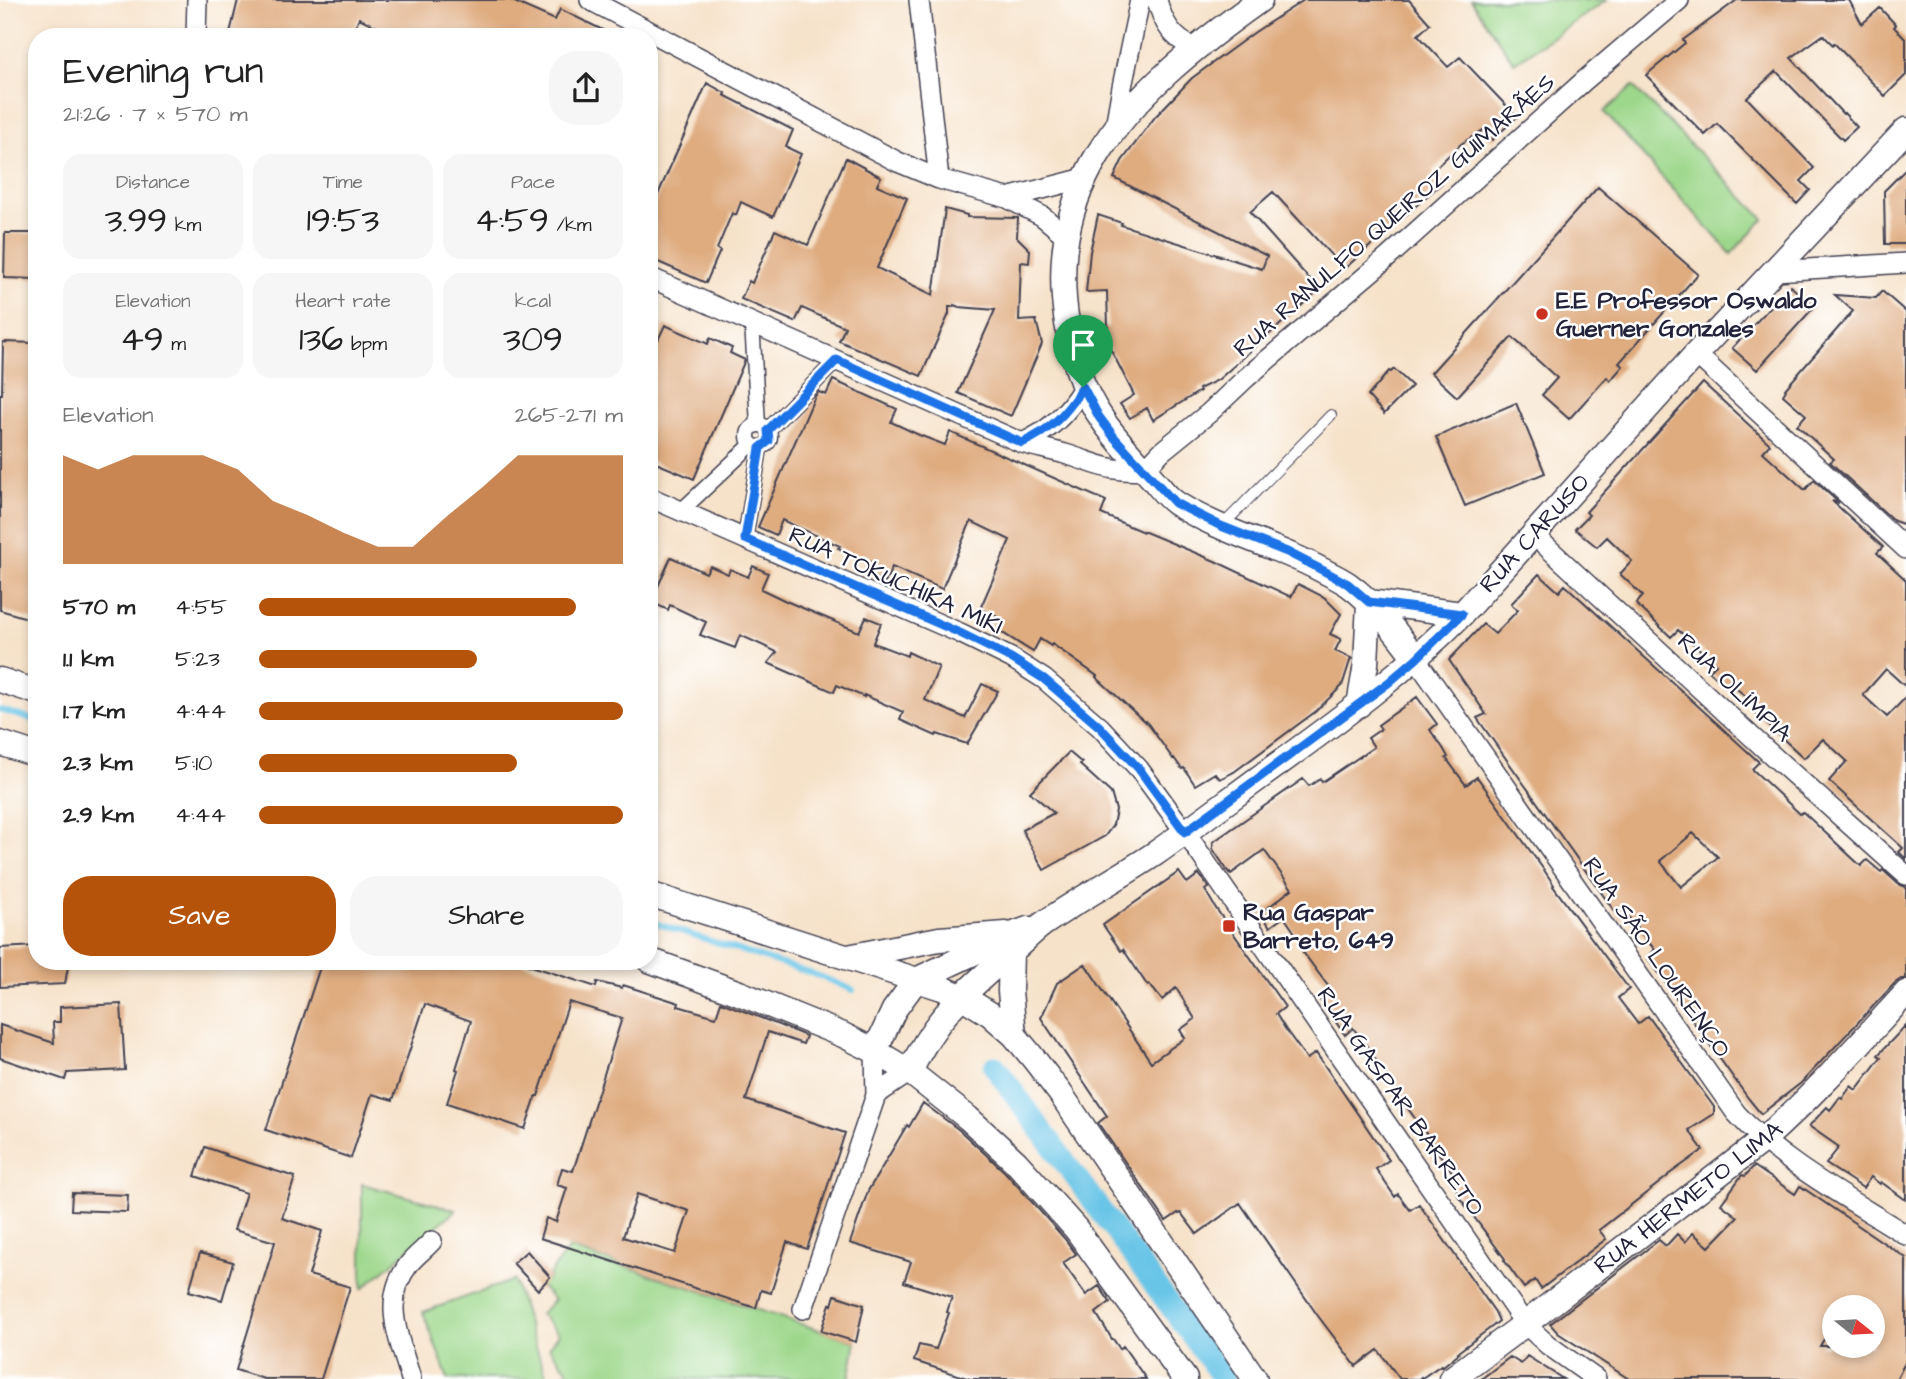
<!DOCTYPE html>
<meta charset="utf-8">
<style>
:root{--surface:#fff;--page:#f6f6f6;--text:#222;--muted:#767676;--accent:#b45309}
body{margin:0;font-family:"Architects Daughter",sans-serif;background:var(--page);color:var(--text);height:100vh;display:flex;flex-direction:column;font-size:26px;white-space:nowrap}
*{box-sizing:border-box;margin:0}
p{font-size:23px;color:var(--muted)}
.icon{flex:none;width:38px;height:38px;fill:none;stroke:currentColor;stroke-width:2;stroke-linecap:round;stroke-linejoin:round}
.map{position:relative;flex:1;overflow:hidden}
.sheet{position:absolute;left:28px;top:28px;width:630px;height:942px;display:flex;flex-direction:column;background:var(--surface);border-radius:28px;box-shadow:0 4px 10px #0003}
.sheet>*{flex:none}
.needle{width:46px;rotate:108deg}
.tools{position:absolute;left:1822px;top:1295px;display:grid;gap:14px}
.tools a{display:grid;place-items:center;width:63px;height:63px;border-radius:50%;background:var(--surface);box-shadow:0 4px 10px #0003;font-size:35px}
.pin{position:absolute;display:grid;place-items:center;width:60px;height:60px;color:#fff;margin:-72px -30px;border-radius:50% 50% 50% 0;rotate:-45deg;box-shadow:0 0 7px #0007}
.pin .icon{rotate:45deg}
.round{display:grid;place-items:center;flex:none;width:74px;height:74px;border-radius:28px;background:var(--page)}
.headline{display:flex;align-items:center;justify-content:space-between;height:119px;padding:0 35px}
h1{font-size:38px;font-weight:600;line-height:52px}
.metrics{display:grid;grid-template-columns:repeat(3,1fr);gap:10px;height:119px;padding:7px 35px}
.metrics div{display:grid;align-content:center;border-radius:18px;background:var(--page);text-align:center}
.metrics b{font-size:35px;font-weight:600}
.metrics small{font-size:19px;font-weight:400}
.metrics p{font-size:19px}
.chart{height:196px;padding:14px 35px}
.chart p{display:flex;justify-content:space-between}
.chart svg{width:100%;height:126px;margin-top:7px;fill:var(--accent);opacity:.7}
.button{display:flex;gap:14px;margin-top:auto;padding:14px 35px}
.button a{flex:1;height:80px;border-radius:28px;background:var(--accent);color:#fff;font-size:28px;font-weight:600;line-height:80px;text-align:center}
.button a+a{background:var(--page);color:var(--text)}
ul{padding:0 35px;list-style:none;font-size:23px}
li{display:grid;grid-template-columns:112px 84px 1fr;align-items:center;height:52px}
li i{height:18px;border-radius:9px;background:var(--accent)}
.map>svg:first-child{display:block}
.green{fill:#9dd78b;stroke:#607c63;stroke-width:2}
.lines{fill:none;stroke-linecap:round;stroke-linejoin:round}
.stream{stroke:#69c5e7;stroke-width:6}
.canal{stroke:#69c5e7;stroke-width:23}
.building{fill:#dfac80;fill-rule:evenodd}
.service-casing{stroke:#423f50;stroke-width:12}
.pedestrian-casing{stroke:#423f50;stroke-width:17}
.minor-casing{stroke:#423f50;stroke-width:22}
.tertiary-casing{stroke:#423f50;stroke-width:27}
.service{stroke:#fff;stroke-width:10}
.pedestrian{stroke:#fff;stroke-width:14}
.minor{stroke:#fff;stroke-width:19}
.tertiary{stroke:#fff;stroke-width:24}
.route-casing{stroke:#fff;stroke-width:14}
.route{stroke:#1a73e8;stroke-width:9}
.poi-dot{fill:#c8321e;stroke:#fff;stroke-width:2.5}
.labels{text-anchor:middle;stroke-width:5;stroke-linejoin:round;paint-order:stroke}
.street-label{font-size:24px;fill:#22223b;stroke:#fff}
.poi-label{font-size:24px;font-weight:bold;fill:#22223b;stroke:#fff;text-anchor:start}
</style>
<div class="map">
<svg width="1906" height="1379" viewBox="0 0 1906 1379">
<rect width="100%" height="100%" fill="#fff"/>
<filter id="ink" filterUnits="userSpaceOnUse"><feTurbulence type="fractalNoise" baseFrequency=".0143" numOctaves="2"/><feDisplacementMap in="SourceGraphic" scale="14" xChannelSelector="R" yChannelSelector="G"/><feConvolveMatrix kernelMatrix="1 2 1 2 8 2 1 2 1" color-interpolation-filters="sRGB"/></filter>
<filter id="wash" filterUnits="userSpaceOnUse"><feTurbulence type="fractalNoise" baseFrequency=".00686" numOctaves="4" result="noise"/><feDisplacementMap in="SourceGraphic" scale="28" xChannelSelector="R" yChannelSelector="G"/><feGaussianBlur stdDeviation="1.57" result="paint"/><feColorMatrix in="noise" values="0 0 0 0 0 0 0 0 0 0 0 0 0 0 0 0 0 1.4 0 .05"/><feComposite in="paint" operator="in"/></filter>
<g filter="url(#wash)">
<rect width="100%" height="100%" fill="#f6e2c9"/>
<path class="green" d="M 1471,0 L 1607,0 L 1514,63 Z
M 1633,86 L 1764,219 L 1731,254 L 1604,112 Z
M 362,1184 L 456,1210 L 362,1289 Z
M 569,1248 L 856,1342 L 849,1379 L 564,1379 L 562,1377 L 568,1371 L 549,1347 L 559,1334 L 540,1314 L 554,1300 L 540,1286 L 550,1277 L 549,1275 Z
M 514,1280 L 531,1334 L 548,1379 L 448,1379 L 423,1312 Z"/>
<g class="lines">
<path class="stream" d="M 0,710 L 37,721
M 649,921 L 822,977 L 853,990"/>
<path class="canal" d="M 995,1067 L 1224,1379"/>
</g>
<g id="blocks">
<path class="building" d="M 238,0 L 510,0 L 555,20 L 560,9 L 617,37 L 398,37 L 359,18 L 351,37 L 229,37 Z
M 1304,0 L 1409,0 L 1430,24 L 1418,35 L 1448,67 L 1460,57 L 1517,117 L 1492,140 L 1483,130 L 1461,144 L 1432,171 L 1442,183 L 1344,269 L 1273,192 L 1250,212 L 1319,290 L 1218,380 L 1199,389 L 1200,391 L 1153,420 L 1147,408 L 1130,418 L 1120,404 L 1134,395 L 1108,344 L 1096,347 L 1091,331 L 1108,327 L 1107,291 L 1086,292 L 1090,252 L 1098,215 L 1122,223 L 1121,225 L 1262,269 L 1267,256 L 1114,178 L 1122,161 L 1155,117 L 1192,78 L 1255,32 Z
M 1737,0 L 1849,0 L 1862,24 L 1880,8 L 1896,25 L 1894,27 L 1906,40 L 1906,75 L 1885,96 L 1834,43 L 1833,45 L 1823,35 L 1791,58 L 1843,114 L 1844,113 L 1857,127 L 1843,140 L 1776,71 L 1747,98 L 1814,168 L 1801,181 L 1810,190 L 1797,204 L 1717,124 L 1705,135 L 1646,75 L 1685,43 L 1683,40 Z
M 707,83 L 725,93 L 724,95 L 793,130 L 786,147 L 801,154 L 773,217 L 741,202 L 736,215 L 732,213 L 717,249 L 720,251 L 706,283 L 649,258 L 649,215 Z
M 846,158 L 881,177 L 877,185 L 907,198 L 877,268 L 933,295 L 945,209 L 967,215 L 967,217 L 1018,218 L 1017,237 L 1030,250 L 1029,263 L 1021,262 L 1019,321 L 1036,320 L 1042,344 L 1011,416 L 958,393 L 995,310 L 959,307 L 954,305 L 953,307 L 949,307 L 949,314 L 921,376 L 839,341 L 845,327 L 802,308 L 795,322 L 741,299 L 749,281 L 752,283 L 775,230 L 808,245 Z
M 1906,169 L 1906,244 L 1885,244 L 1884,191 Z
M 1598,187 L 1698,274 L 1619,363 L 1623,366 L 1610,381 L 1607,377 L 1569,419 L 1542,395 L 1557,378 L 1512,337 L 1457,397 L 1431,373 Z
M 5,233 L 37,233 L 37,279 L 4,278 Z
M 1790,286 L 1815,306 L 1757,370 L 1732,348 Z
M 1882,291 L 1906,312 L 1906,525 L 1894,521 L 1830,462 L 1834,459 L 1797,425 L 1806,415 L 1783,395 L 1786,390 L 1785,389 L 1853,311 L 1835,295 L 1876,298 Z
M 665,325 L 708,344 L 710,338 L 732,348 L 730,353 L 745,360 L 694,479 L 649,460 L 649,359 Z
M 3,342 L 37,343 L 37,621 L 0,610 L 0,394 L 2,394 Z
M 1394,369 L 1412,386 L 1384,414 L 1368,396 L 1389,371 L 1391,372 Z
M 833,380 L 897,409 L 891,422 L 919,435 L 945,445 L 950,432 L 1106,501 L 1101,514 L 1143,532 L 1143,531 L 1215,561 L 1291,597 L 1298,584 L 1324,597 L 1341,614 L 1330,634 L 1341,639 L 1335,651 L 1351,658 L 1342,686 L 1315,712 L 1234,772 L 1220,779 L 1215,773 L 1195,785 L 1184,768 L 1182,769 L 1174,758 L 1173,759 L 1146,721 L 1145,722 L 1096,677 L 1097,676 L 1052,644 L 1051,646 L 1040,639 L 1033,652 L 1004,634 L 990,628 L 996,616 L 980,609 L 1010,540 L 971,521 L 942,589 L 892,567 L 885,583 L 867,575 L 872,563 L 838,548 L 840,546 L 782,520 L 776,535 L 758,527 L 815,396 L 819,392 L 826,395 Z
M 1703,383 L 1770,444 L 1763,452 L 1805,490 L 1814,480 L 1839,503 L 1832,501 L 1883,547 L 1877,553 L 1906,580 L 1906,687 L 1886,669 L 1863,695 L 1887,717 L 1906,697 L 1906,859 L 1899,852 L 1903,848 L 1829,781 L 1847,761 L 1823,739 L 1804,758 L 1757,715 L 1761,710 L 1736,688 L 1732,692 L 1709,671 L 1716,664 L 1678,630 L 1671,637 L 1636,604 L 1643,596 L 1620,574 L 1632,561 L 1607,537 L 1597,547 L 1575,529 L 1589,515 L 1586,512 Z
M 1516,403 L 1545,473 L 1465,506 L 1436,437 Z
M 671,557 L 706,573 L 710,566 L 728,574 L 730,569 L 748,577 L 753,566 L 768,573 L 761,589 L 786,601 L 859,632 L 866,617 L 881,623 L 873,643 L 907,656 L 908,652 L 939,667 L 925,700 L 965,718 L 982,684 L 998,691 L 967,744 L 937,734 L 936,736 L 900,720 L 903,712 L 864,695 L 864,697 L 837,685 L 834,692 L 768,663 L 777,652 L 740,635 L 735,648 L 700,635 L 706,622 L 670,605 L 668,610 L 651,602 Z
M 1539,574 L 1559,592 L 1565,585 L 1685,694 L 1759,762 L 1752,769 L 1800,814 L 1803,812 L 1861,866 L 1867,860 L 1881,872 L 1883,870 L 1898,884 L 1906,887 L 1906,979 L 1901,979 L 1895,983 L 1801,1083 L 1761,1114 L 1748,1098 L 1647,957 L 1655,950 L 1626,914 L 1620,919 L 1477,718 L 1486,714 L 1449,660 L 1483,624 L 1495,634 L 1518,610 L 1511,604 ZM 1693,833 L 1718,857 L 1681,887 L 1660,861 Z
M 1417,697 L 1437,724 L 1430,730 L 1443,748 L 1448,757 L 1446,758 L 1466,785 L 1477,777 L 1544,870 L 1554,885 L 1553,886 L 1629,989 L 1618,998 L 1638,1024 L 1648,1016 L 1714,1107 L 1714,1114 L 1689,1130 L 1703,1150 L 1668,1175 L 1668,1176 L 1599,1230 L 1606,1239 L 1541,1289 L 1535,1280 L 1524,1288 L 1504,1260 L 1505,1259 L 1457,1194 L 1459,1193 L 1450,1181 L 1456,1177 L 1426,1136 L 1427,1135 L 1398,1095 L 1399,1095 L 1366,1045 L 1353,1028 L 1345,1035 L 1320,1000 L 1331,990 L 1300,948 L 1304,946 L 1284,917 L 1270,927 L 1261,913 L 1292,889 L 1264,850 L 1231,874 L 1230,872 L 1229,873 L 1213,849 L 1213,842 L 1303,779 L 1309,786 L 1320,779 L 1322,782 L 1374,747 L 1368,738 L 1381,729 L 1378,725 Z
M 1069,752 L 1082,763 L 1080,765 L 1111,793 L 1116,810 L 1113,825 L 1105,836 L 1044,870 L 1022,830 L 1054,813 L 1030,792 Z
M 1179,872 L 1187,883 L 1199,874 L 1209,888 L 1205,890 L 1215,907 L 1285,1007 L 1276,1014 L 1286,1030 L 1307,1059 L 1316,1053 L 1389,1160 L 1376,1169 L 1395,1197 L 1398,1194 L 1410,1210 L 1419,1204 L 1495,1312 L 1499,1321 L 1493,1326 L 1458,1352 L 1459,1353 L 1442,1367 L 1441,1365 L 1422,1378 L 1421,1377 L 1419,1379 L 1400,1379 L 1378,1350 L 1356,1366 L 1318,1316 L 1240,1203 L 1197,1234 L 1181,1213 L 1179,1214 L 1178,1213 L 1166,1221 L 1098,1123 L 1107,1116 L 1041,1018 L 1057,983 L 1085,964 L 1151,1062 L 1185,1038 L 1180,1030 L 1195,1019 L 1176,988 L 1162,1000 L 1149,984 L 1147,985 L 1123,949 L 1121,951 L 1103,925 Z
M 37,946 L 37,961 L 69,961 L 65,984 L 0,987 L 0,948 Z
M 322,961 L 516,961 L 596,987 L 597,982 L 622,988 L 623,985 L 679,1003 L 678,1006 L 716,1017 L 721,1002 L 806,1036 L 803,1044 L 768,1032 L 746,1100 L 845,1133 L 807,1249 L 787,1242 L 771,1293 L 761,1290 L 756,1308 L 540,1238 L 546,1218 L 556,1222 L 567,1188 L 557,1185 L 562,1168 L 573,1171 L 622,1018 L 569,1002 L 538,1096 L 536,1096 L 525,1129 L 447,1103 L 458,1070 L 456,1069 L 471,1021 L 425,1004 L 393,1100 L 372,1094 L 351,1158 L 266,1130 ZM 637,1194 L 689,1211 L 675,1253 L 623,1237 Z
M 121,1004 L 125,1070 L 67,1073 L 65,1080 L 0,1058 L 0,1025 L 54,1043 L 53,1022 L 60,1022 L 60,1007 Z
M 1906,1025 L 1906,1200 L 1881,1182 L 1880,1184 L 1871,1177 L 1863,1188 L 1826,1164 L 1839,1147 L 1809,1126 L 1827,1107 L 1830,1110 L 1840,1097 L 1842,1099 L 1851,1086 L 1856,1090 L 1881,1057 L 1878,1055 Z
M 923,1103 L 958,1129 L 1005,1172 L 1064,1238 L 1076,1254 L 1063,1263 L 1086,1295 L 1099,1286 L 1110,1302 L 1096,1313 L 1112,1339 L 1113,1339 L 1120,1349 L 1123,1346 L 1146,1379 L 970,1379 L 914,1361 L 919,1345 L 936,1349 L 949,1313 L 947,1312 L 952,1297 L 904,1282 L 911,1262 L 850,1243 L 868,1191 L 907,1125 L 909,1127 Z
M 205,1147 L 225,1154 L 224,1155 L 295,1177 L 282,1218 L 322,1231 L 309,1275 L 350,1287 L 321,1379 L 264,1379 L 236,1370 L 275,1242 L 234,1230 L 246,1193 L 195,1176 Z
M 1754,1166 L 1795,1194 L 1800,1186 L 1906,1258 L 1906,1361 L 1896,1379 L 1629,1379 L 1558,1333 L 1550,1324 L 1659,1240 L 1666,1246 L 1677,1234 L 1685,1242 L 1693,1233 L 1709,1247 L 1738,1217 L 1721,1204 L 1742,1175 L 1745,1176 ZM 1834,1307 L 1872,1307 L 1872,1346 L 1820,1346 L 1834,1322 Z
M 72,1193 L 128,1195 L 127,1212 L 71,1210 Z
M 527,1251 L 550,1277 L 538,1290 L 513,1263 Z
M 200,1253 L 233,1262 L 222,1300 L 189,1291 Z
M 835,1295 L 864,1305 L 856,1342 L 821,1331 L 830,1304 L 832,1305 Z
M 1527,1356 L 1563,1379 L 1481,1379 L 1510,1357 L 1521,1364 Z"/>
</g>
</g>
<g filter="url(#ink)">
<use href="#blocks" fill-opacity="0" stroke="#423f50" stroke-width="2"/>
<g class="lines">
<g class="service-casing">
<path id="service" d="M 1222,526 L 1331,415"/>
</g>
<g class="pedestrian-casing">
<path id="pedestrian" d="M 752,322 L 758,425
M748 436a11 11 0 1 1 22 0a11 11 0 1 1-22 0Z
M 768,430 L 837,360
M 681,511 L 751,445
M 745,539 L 760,448"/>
</g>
<g class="minor-casing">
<path id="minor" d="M 590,0 L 898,162 L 939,179 L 1007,198 L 1042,216 L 1066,236
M 919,0 L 939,179
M 1157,0 C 1163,23 1172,38 1194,48
M 196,37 L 197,0
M 1115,127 L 1122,87 L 1140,0
M 1007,198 L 1085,178
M 1775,271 L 1906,263
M 649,277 L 1022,443 C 1036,447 1051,450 1065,454 C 1096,463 1110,473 1144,470 L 1162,451 L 1209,413 L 1246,378 L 1386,259 L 1585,80 L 1679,0
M 1696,354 L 1906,549
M 1022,443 C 1050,431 1067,413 1083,388
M 649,497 L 960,633 L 1011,658 L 1044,679 L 1100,727 L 1139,769 L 1185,832 L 1525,1324 L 1548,1345 L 1596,1379
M 1533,534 L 1764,748 L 1906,875
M 1416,659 L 1736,1113 C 1781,1163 1850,1199 1906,1235
M 876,1095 L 910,1072
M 803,1309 L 876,1095 L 875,1051
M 411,1379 C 400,1340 380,1301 409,1264 C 415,1256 425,1249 432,1241"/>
</g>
<g class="tertiary-casing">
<path id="tertiary" d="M 1260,0 C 1125,96 1024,191 1078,370 C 1091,414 1121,444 1151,477 C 1159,486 1167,498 1177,504 C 1220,531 1271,544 1316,567 C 1327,573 1339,578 1349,585 C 1375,604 1397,633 1416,659
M 1369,602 L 1462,614
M 0,680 L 37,692
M 1359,705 L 1366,664 L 1369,602
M 0,743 L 37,755
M 649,894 L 942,988 L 961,996 L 990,1014 L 1014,1035 L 1034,1059 L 1060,1093 L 1255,1379
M 1011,952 L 1010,991 L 1014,1035
M 848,957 L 939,939 L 1006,934
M 649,960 L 739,993 L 843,1035 L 875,1051 L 910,1072 L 968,1118 L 1016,1162 L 1076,1229 L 1185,1379
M 875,1051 L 894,1010 L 916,980 L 1014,934 L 1028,929
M 910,1072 C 935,1016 966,991 1011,952 C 1022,943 1032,932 1043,924 C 1080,898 1119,878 1156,853 C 1198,824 1239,792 1281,762 C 1344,716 1407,670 1462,614 L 1696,354 L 1906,130
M 1451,1379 L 1525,1324 L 1763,1140 C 1815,1094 1860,1043 1906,993"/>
</g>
<use href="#service" class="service"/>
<use href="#pedestrian" class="pedestrian"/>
<use href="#minor" class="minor"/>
<use href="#tertiary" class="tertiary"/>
</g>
</g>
<g class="lines" filter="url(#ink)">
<g class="route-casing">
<path id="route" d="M 837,360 L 1022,443 C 1051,430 1066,414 1083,387 L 1099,417 L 1114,437 L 1175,503 L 1221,526 L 1287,552 L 1324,571 L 1348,584 L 1369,602 L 1462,614 L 1416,659 L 1388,683 L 1185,832 L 1139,769 L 1100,727 L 1044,679 L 1011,658 L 960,633 L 745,539 L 760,448 L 769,441 L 768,430 Z"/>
</g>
<use href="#route" class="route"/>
</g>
<g class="poi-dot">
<circle cx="1542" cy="314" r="7"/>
<rect x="1222" y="919" width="14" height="14" rx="3.5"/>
</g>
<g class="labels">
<g class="street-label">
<text transform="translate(1394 215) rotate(-41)" y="8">RUA RANULFO QUEIROZ GUIMARÃES</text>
<text transform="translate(1534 533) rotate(-48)" y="8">RUA CARUSO</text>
<text transform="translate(896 580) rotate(24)" y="8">RUA TOKUCHIKA MIKI</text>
<text transform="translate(1735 687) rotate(43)" y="8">RUA OLÍMPIA</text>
<text transform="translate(1657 957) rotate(55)" y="8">RUA SÃO LOURENÇO</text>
<text transform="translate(1401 1101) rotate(55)" y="8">RUA GASPAR BARRETO</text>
<text transform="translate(1688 1197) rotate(-38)" y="8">RUA HERMETO LIMA</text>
</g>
<g class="poi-label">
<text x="1556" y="308">E.E Professor Oswaldo<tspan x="1556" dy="28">Guerner Gonzales</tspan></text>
<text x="1243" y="920">Rua Gaspar<tspan x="1243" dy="28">Barreto, 649</tspan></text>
</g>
</g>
</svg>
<div class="tools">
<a><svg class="needle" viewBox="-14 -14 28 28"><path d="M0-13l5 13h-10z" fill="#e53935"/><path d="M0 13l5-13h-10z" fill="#767676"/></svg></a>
</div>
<div class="pin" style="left:1083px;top:387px;background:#1e9e55"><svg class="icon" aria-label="arrive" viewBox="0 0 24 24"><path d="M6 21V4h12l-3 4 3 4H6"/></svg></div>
<section class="sheet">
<div class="headline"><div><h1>Evening run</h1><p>21:26 · 7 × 570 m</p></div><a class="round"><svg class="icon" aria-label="share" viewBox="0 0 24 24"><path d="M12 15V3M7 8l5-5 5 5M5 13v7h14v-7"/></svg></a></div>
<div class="metrics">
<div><p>Distance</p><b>3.99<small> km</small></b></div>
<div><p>Time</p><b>19:53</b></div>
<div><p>Pace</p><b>4:59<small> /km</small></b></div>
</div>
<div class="metrics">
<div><p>Elevation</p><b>49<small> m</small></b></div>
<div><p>Heart rate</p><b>136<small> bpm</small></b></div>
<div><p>kcal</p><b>309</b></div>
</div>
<div class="chart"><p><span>Elevation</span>265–271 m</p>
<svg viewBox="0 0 160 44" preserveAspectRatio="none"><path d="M0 44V6L10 11L20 6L30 6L40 6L50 11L60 22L70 27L80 33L90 38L100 38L110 27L120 17L130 6L140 6L150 6L160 6V44z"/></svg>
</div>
<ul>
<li><b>570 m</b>4:55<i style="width:87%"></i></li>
<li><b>1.1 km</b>5:23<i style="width:60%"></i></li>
<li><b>1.7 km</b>4:44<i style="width:100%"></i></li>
<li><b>2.3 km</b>5:10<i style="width:71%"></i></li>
<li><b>2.9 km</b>4:44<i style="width:100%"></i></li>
</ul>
<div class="button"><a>Save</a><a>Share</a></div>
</section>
</div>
